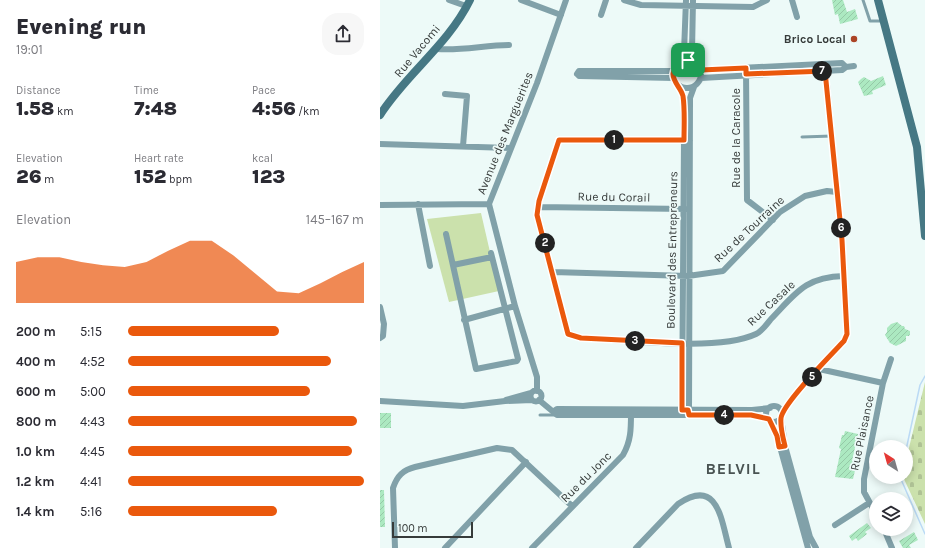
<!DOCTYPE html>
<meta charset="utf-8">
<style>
:root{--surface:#fff;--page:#f7f7f7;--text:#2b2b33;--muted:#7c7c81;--accent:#ea580c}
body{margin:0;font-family:Karla,sans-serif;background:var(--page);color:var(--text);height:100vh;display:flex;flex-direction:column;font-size:15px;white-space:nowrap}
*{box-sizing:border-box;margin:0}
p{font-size:13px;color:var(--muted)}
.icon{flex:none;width:22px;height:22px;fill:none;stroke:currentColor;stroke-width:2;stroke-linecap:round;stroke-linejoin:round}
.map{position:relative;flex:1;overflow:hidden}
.sheet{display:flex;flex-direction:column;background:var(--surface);width:380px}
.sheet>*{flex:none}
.needle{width:26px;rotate:323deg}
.buttons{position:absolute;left:489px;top:440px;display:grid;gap:8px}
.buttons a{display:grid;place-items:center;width:44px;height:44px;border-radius:50%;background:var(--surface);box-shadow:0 2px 10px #0003;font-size:20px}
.scale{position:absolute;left:12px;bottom:10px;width:81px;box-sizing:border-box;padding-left:4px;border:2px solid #363b3a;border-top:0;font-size:11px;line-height:14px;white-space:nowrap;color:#363b3a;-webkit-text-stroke:3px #edfaf8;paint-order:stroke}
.pin{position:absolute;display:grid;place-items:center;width:34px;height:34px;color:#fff;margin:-17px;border-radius:8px;box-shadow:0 2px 6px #0006}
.km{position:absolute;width:20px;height:20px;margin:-10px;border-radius:50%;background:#222;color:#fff;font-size:11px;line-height:20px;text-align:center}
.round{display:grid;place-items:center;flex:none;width:42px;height:42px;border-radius:16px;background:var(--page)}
.overview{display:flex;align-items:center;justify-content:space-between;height:68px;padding:0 16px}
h1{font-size:22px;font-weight:800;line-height:30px}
.stats{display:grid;grid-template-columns:repeat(3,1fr);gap:6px;height:68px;padding:4px 16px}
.stats div{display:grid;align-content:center}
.stats b{font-size:20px;font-weight:800}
.stats small{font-size:11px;font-weight:400}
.stats p{font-size:11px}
.chart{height:112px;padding:8px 16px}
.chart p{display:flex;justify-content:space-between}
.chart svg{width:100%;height:72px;margin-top:4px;fill:var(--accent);opacity:.7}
ul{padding:0 16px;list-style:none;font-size:13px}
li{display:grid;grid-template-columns:64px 48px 1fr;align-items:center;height:30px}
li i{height:10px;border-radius:5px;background:var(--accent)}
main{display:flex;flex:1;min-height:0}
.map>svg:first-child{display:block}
.cemetery{fill:url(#cemetery-stones)}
.pitch{fill:#cbe1ac}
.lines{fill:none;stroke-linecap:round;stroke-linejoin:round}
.stream{stroke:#bbdaf5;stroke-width:1.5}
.building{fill:url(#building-hatch)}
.lane{stroke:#81a1a9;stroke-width:3}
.street{stroke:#81a1a9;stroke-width:6}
.secondary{stroke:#467884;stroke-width:8}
.route-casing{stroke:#fff;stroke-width:8}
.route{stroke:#ea580c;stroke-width:5}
.poi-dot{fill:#ab4325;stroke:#edfaf8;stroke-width:1.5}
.labels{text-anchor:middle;stroke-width:3.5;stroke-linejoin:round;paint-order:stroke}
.poi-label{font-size:12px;font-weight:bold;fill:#363b3a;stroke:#edfaf8;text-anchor:end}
.street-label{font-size:12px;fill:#363b3a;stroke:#edfaf8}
.district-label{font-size:16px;font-weight:bold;letter-spacing:1px;fill:#495352;stroke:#edfaf8}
</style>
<main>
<section class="sheet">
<div class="overview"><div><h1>Evening run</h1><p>19:01</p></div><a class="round"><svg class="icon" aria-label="share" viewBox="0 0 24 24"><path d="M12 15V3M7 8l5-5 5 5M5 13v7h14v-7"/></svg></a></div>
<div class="stats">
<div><p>Distance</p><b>1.58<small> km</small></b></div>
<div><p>Time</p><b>7:48</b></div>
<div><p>Pace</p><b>4:56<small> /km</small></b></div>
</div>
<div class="stats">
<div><p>Elevation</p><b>26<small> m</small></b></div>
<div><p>Heart rate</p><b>152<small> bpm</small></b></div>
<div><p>kcal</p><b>123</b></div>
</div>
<div class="chart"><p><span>Elevation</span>145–167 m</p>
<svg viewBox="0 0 160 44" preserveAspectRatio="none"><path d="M0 44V19L10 16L20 16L30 19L40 21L50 22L60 19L70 12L80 6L90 6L100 15L110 26L120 37L130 38L140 32L150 25L160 19V44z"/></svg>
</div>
<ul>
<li><b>200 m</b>5:15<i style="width:64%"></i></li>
<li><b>400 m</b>4:52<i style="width:86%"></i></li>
<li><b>600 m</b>5:00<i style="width:77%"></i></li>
<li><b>800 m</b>4:43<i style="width:97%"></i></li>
<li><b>1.0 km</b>4:45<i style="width:95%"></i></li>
<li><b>1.2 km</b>4:41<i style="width:100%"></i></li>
<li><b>1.4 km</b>5:16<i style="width:63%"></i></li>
</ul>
</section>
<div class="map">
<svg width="545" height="548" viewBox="0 0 545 548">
<defs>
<pattern id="cemetery-stones" width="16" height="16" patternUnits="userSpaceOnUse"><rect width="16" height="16" fill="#cbe1ac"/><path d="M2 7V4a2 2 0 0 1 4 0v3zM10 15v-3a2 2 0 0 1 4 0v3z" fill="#afc295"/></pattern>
<pattern id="building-hatch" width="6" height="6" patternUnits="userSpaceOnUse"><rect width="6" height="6" fill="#ace9c1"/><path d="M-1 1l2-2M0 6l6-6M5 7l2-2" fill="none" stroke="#95c9a7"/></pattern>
</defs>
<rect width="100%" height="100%" fill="#edfaf8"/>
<path class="cemetery" d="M 545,382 L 545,524 L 523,477 L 526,477 L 526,460 Z"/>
<path class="pitch" d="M 101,213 L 119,291 L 69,302 L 47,219 Z"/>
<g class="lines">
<path class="stream" d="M 526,450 L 540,385 L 545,376
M 520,477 L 545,534"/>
</g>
<path class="building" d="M 452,0 L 463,0 L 467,12 L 475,9 L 478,19 L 460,24 L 458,14 L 455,15 Z
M 503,76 L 506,85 L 492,91 L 493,94 L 484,96 L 478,82 L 481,79 L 484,77 L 491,81 Z
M 517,322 L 522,326 L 524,326 L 525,329 L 530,331 L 530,334 L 529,336 L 526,336 L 526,341 L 516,346 L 510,343 L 505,335 L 507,332 L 507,328 L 511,324 Z
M 0,413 L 11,413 L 11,428 L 0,428 Z
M 465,431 L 478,434 L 472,461 L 477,462 L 473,479 L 455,477 L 461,449 L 459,448 L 462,435 L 464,435 Z
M 0,490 L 4,490 L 5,527 L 0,527 Z
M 487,523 L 491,528 L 485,532 L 487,534 L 478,541 L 476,538 L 472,541 L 469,536 Z
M 534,532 L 538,540 L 529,545 L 531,548 L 523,548 L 519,541 Z"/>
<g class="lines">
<path class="lane" d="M 483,0 L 490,21 L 503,21
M 422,137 L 452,136
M 160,415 L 176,415"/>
<path class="street" d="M 69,0 L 86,6
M 141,0 L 181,15
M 244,0 L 261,5 L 373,7 L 387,0
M 313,0 L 312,52 L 314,62
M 412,0 L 417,17
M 221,15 L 226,0
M 57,49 C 82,51 105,45 129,45
M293 74a14 14 0 1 1 28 0a14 14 0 1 1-28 0Z
M 301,62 L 304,52 L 306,0
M 366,68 L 367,200 L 393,220
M 321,70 L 462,63 L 466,67 L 474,66
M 197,74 L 199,76 L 294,78
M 197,74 L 199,71 L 294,71
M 321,78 L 462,70 L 466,67
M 300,86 L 303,98 L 304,140 L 302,415
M 65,94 L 87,96 L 83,146
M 310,140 L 179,140 L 159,201 L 157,215 L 188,334 L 201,338 C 245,340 338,352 376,334 C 382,331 387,324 391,319 C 416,293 425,277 464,276
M 0,144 L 131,148
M 38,204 L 50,266
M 0,205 L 109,204
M 158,207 L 306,209
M 66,234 L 96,369 L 137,361 L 138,359 L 111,253
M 73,265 L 112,257
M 173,272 L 308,276 L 343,271 L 400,212 L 425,196 L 447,191 L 457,192
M 0,307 L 4,324 L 3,336 L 0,338
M 84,320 L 135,306
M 439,369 L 503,383 L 484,479 L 484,492 L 496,514
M 503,383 L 511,359
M150.5 396a5.5 5.5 0 1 1 11 0a5.5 5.5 0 1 1-11 0Z
M 157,391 L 157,377 L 135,306 L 109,204 L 157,83 L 186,0
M 126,400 L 151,393
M 159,400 L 177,415 L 371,415 L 389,419
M 0,401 L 83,406 L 125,401 L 152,400
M386 414a8 8 0 1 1 16 0a8 8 0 1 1-16 0Z
M 174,411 L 177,409 L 372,410 L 390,408
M 402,413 L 412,398 L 464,341 L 467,334 L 462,240 L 445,64
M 309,415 L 310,98 L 314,87
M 401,418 L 405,446 L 430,537 L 436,548
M 390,420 L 397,436 L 428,548
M 455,525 L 489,503
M 504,529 L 512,548
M 15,548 L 13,488 C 17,476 23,470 35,467 L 117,448 L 132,450 L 192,506
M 65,548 L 146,462
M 152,548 L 243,455 C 251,441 251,429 251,413
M 256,548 L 298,504 C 338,477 341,519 349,548"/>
<path class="secondary" d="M 498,0 L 537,147 L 545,236
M 0,115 C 26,74 68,45 90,0"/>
</g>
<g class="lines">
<g class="route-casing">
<path id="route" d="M 308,60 L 316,63 L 321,70 L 366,68 L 366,74 L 445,71 L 462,240 L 467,334 L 464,341 C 451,355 403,403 401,418 C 400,427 403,438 405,446 L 399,447 L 397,436 L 389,419 L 371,415 L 309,415 L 308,410 L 302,410 L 302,343 L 201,338 L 188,334 L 157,215 L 159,201 L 179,140 L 304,140 C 304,126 305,110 303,96 C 301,88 293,82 293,74 C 294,66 300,61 308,60 Z"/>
</g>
<use href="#route" class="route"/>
</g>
<circle class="poi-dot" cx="474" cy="39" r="4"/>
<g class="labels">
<g class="poi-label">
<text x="466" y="43">Brico Local</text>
</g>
<g class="street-label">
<text transform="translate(37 51) rotate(-50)" y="4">Rue Vacomi</text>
<text transform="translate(125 133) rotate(-68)" y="4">Avenue des Marguerites</text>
<text transform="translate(356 138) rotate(-90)" y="4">Rue de la Caracole</text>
<text transform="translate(234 197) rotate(1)" y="4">Rue du Corail</text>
<text transform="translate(369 229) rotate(-43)" y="4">Rue de Tourraine</text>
<text transform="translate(292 250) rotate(-89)" y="4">Boulevard des Entrepreneurs</text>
<text transform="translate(391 303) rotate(-43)" y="4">Rue Casale</text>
<text transform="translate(482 433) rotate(-78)" y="4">Rue Plaisance</text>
<text transform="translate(206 477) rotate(-45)" y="4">Rue du Jonc</text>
</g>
<g class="district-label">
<text x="353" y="474">BELVIL</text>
</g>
</g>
</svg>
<div class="buttons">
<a><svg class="needle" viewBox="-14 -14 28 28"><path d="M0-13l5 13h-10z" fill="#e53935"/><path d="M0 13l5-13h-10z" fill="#7c7c81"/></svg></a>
<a><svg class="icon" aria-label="layers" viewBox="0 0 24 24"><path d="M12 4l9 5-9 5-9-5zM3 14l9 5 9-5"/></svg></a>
</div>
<div class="scale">100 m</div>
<div class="pin" style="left:308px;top:60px;background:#1e9e55"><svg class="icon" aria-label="arrive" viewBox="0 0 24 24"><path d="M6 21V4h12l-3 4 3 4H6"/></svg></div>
<b class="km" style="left:234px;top:140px">1</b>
<b class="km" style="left:165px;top:243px">2</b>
<b class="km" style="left:255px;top:341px">3</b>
<b class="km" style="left:344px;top:415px">4</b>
<b class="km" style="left:432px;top:377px">5</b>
<b class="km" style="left:461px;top:228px">6</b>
<b class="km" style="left:442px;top:71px">7</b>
</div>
</main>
